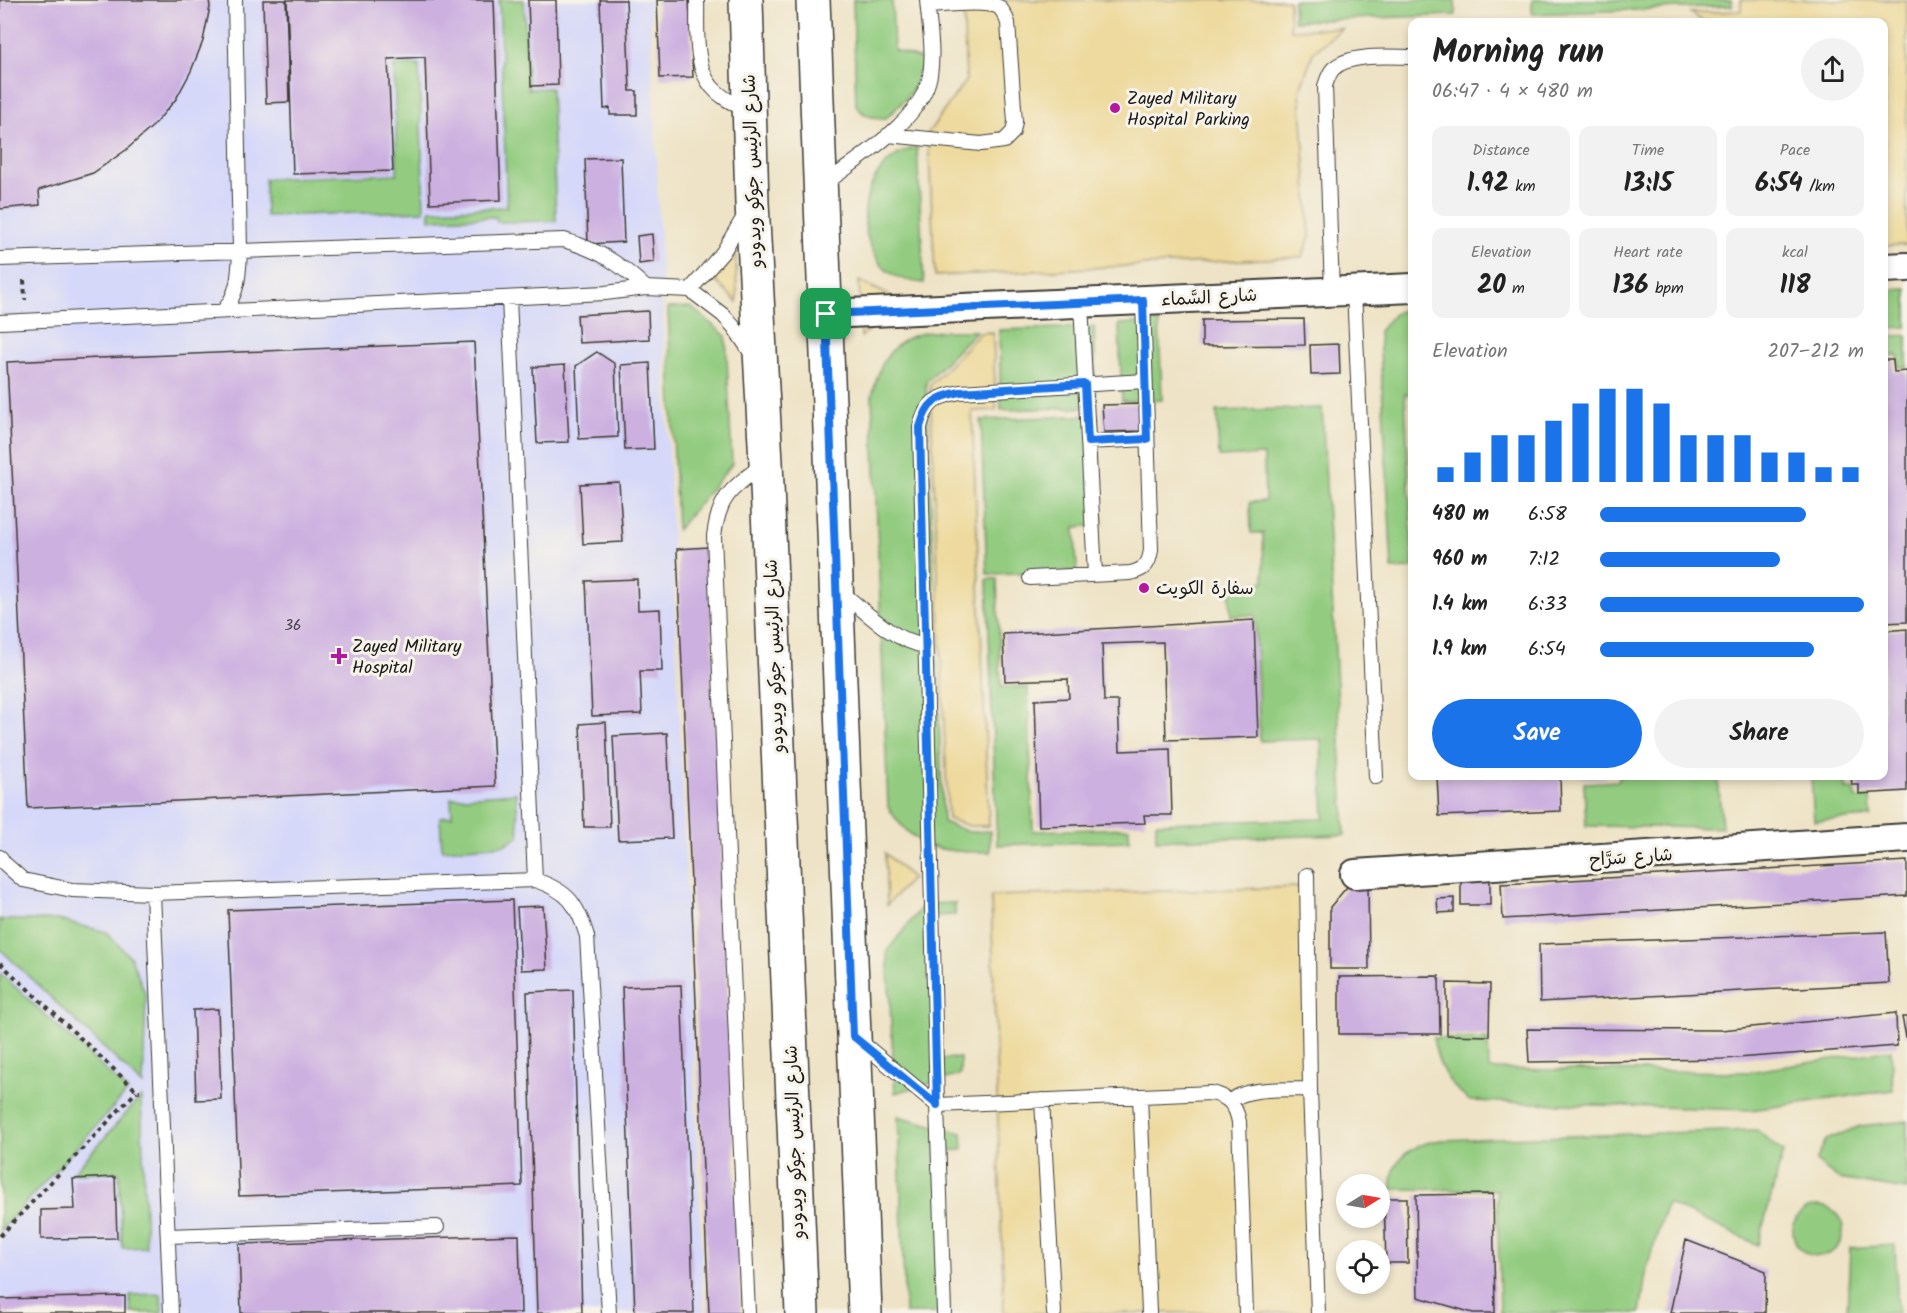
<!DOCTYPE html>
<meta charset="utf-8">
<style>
:root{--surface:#fff;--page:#f2f2f2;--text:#222;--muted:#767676;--accent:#1a73e8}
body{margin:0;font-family:Kalam,"Playpen Sans Arabic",sans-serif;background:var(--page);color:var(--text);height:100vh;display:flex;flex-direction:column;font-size:22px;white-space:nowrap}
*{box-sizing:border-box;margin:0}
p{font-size:20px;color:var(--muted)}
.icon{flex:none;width:33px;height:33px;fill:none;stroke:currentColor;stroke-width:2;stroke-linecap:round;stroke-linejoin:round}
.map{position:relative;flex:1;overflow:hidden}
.details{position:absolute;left:1408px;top:18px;width:480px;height:762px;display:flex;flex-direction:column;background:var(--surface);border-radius:12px;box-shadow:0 3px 9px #0003}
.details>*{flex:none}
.needle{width:39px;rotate:79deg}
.tools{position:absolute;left:1336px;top:1174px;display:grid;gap:12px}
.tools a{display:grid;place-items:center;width:54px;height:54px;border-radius:50%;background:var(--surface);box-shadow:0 3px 9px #0003;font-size:30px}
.pin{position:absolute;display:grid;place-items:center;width:51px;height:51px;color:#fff;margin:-26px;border-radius:12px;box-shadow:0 3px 9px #0006}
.round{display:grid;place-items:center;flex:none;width:63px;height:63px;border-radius:32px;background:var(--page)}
.overview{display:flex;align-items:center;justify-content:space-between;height:102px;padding:0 24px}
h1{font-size:33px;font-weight:600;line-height:45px}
.stats{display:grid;grid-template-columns:repeat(3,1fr);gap:9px;height:102px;padding:6px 24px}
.stats div{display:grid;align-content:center;border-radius:12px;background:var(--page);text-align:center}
.stats b{font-size:26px;font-weight:600}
.stats small{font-size:16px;font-weight:400}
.stats p{font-size:16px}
.chart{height:168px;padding:12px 24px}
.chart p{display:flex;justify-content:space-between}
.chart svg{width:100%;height:108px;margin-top:6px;stroke:var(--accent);stroke-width:6}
.cta{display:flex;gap:12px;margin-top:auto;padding:12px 24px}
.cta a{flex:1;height:69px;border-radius:36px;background:var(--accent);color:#fff;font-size:24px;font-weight:600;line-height:69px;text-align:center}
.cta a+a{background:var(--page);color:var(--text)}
ul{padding:0 24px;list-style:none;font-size:20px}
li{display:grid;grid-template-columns:96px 72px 1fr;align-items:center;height:45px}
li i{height:15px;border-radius:8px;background:var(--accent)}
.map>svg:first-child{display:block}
.built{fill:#d5d8f9}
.green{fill:#93cc80;stroke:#58744e;stroke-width:1.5}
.sand{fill:#eeda9e;stroke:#857b5d;stroke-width:1.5}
.building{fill:#ccb0e0}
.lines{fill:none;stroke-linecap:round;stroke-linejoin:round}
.service-casing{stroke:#3c3a36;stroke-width:16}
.minor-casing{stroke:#3c3a36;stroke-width:32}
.tertiary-casing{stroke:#3c3a36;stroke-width:36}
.path{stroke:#3c3a36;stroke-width:4;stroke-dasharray:4.5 4.5;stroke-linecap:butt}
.service{stroke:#fff;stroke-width:14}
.minor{stroke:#fff;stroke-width:28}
.tertiary{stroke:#fff;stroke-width:33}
.route-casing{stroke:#fff;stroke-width:12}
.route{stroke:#1a73e8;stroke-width:8}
.poi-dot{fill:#b5179e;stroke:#f7f3e8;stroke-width:2}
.labels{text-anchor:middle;stroke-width:6;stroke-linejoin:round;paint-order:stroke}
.number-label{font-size:15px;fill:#48414d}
.poi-label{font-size:18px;fill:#1c1c1c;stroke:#f7f3e8;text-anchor:start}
.street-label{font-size:18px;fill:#1c1c1c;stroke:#f7f3e8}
</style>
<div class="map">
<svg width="1907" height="1313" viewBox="0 0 1907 1313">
<rect width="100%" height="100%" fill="#f7f3e8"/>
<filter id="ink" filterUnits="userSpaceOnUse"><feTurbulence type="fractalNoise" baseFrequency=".0167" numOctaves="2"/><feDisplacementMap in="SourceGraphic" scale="12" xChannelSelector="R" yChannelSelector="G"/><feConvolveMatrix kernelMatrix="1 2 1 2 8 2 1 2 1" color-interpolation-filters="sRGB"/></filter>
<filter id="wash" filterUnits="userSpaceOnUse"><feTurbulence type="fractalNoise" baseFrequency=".008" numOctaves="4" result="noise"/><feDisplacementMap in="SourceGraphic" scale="24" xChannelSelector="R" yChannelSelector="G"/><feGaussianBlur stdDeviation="1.35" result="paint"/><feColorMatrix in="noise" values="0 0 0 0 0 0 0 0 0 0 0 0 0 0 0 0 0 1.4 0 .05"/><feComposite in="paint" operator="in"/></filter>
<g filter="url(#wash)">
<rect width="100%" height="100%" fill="#eee3c6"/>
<path class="built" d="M 0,0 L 650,0 L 704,1313 L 0,1313 Z"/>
<path class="green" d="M 499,0 L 524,0 L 528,89 L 551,88 L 556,221 L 497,222 L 496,217 L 430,219 L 430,210 L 507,207 Z
M 853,0 L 892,0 L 894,50 L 924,60 C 916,90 908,98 886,118 C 872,118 864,117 856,105 Z
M 1293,0 L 1455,0 L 1456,15 L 1294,21 Z
M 1532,0 L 1732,0 L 1732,6 L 1532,14 Z
M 419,65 L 424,211 L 266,216 L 265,179 L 397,174 L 394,66 Z
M 917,147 L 924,283 C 912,282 900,280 889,272 C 880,266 873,252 869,242 C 855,203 876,156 917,147 Z
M 1907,289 L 1907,327 L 1884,328 L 1884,290 Z
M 1413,305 L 1413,394 L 1405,394 L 1413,568 L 1392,569 L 1379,331 L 1394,314 Z
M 691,307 L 726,336 L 732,464 L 677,530 L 668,308 Z
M 1159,322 L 1162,400 L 1122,401 L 1119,324 Z
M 1094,327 L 1096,407 L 1001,410 L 999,330 Z
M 976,331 L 926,382 L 943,822 L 969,832 L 990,831 L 990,852 C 940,851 917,853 888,807 L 872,396 C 875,386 877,374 882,365 C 903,325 937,332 976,331 Z
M 1907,335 L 1907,367 L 1899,367 L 1898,355 L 1884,356 L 1884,337 Z
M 1322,408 L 1345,835 L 1156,840 L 1156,823 L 1324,819 L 1321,739 L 1260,741 L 1255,615 L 1231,616 L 1229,584 L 1264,582 L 1263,533 L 1251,533 L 1250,502 L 1265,501 L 1264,455 L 1219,457 L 1217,411 Z
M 1098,415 L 1102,525 L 1075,527 L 1077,571 L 987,574 L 981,420 Z
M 987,579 L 997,579 L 1001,687 L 1028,687 L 1033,831 L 1129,828 L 1129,841 L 997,845 Z
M 1619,776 L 1718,776 L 1722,828 L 1586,826 L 1584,783 L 1619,781 Z
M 1811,776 L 1830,776 L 1831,779 L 1846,778 L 1846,789 L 1855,789 L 1856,798 L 1870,797 L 1871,817 L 1814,821 Z
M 516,793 L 519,836 L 504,845 L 442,850 L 440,817 L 452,816 L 451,798 Z
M 955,903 L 955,915 L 932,916 L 937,1059 L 960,1058 L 960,1075 L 895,1093 L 887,951 L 924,904 Z
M 0,919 L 3,920 L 58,920 L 106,932 L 131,958 L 146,996 L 143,1085 L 0,949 Z
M 0,973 L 128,1091 L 0,1231 Z
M 1433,1038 L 1488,1040 L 1489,1069 L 1748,1072 L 1891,1050 L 1893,1090 L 1751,1110 L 1470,1101 C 1447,1084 1438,1066 1433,1038 Z
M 141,1097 L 146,1247 L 122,1248 L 119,1172 L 73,1173 Z
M 898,1116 L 962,1133 L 963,1150 L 942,1151 L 948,1313 L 905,1313 Z
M 1907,1121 L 1907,1190 L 1839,1179 L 1816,1161 L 1826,1140 L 1860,1126 Z
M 1757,1130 L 1783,1152 L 1758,1245 L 1667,1203 L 1647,1267 L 1640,1313 L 1500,1313 L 1497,1190 L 1392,1189 C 1390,1157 1412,1145 1440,1140 Z
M1793 1231a25 25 0 1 1 50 0a25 25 0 1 1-50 0Z
M 1895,1245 L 1898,1313 L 1847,1313 L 1850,1248 Z
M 161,1294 L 162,1313 L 131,1313 L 130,1295 Z"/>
<path class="sand" d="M 963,0 L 1289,0 L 1290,30 L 1342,28 L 1313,53 L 1300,90 L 1310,237 L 1302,257 L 935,276 L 928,133 L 966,80 Z
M 1741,0 L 1907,0 L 1907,245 L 1884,246 L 1884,22 L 1704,22 L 1690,13 L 1741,11 Z
M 736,254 L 737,302 L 713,279 Z
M 859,281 L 903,302 L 861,337 Z
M 993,332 L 996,410 L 972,411 L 989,826 L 970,826 L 948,819 L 930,385 L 980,333 Z
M 885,853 L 912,878 L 887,905 Z
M 1302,887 L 1315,1313 L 1004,1313 L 991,896 Z"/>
<g id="blocks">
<path class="building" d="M 0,0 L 209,0 L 210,7 L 203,41 L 191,71 L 176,99 L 153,126 L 126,150 L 93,173 L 39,190 L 40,205 L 0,209 Z
M 263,0 L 286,0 L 289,102 L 266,103 Z
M 287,0 L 494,0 L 501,200 L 430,203 L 425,57 L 388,59 L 393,171 L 293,174 Z
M 528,0 L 556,0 L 558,85 L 531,86 Z
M 600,0 L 626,0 L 630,91 L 637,91 L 637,115 L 610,115 L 610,108 L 604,109 Z
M 657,0 L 689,0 L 693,77 L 660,78 Z
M 621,158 L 624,242 L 588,244 L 585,159 Z
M 652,234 L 654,262 L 639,264 L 637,236 Z
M 648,311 L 649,339 L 579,343 L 577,315 Z
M 1304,319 L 1305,345 L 1202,346 L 1202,320 Z
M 474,342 L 495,786 L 28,808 L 7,362 Z
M 1339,344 L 1340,374 L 1311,375 L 1310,345 Z
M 597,352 L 615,364 L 618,437 L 579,439 L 576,366 Z
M 1884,360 L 1893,360 L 1894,372 L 1907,371 L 1907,622 L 1884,623 Z
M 650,363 L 654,449 L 625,450 L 621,365 Z
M 565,365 L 569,442 L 537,443 L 533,367 Z
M 1141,404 L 1142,431 L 1104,432 L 1102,405 Z
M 619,482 L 623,542 L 583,544 L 580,484 Z
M 709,547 L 741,1313 L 709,1313 L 677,549 Z
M 637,579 L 638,610 L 660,609 L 662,671 L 640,671 L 642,714 L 592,716 L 586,581 Z
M 1254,620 L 1258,737 L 1166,740 L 1163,642 L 1102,644 L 1104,701 L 1118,701 L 1120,751 L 1170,749 L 1172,815 L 1144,815 L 1145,823 L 1039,826 L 1035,700 L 1069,698 L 1068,679 L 1005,681 L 1003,634 Z
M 1907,629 L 1907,791 L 1859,794 L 1859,785 L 1852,785 L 1851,776 L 1884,776 L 1884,631 Z
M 606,722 L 610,827 L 584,827 L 580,724 Z
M 667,733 L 672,838 L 618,840 L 613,736 Z
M 1437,776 L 1560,776 L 1561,811 L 1439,816 Z
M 1582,776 L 1606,776 L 1606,778 L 1582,778 Z
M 1907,861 L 1907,896 L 1503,919 L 1501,884 Z
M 1368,880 L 1369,969 L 1330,969 L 1330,907 L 1352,881 Z
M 1461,880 L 1490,880 L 1490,905 L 1461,905 Z
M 1454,898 L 1454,912 L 1438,913 L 1437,899 Z
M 512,900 L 522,1186 L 239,1196 L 228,910 Z
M 543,906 L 547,969 L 521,970 L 517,907 Z
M 1886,932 L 1889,983 L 1540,1002 L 1539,944 Z
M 1439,976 L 1440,1034 L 1339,1034 L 1339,977 Z
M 1447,983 L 1490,984 L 1489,1036 L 1447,1035 Z
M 681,985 L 694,1313 L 635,1313 L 622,987 Z
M 573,990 L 582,1313 L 537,1313 L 527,992 Z
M 218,1009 L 221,1099 L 196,1100 L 193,1010 Z
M 1896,1013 L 1897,1046 L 1723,1059 L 1529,1062 L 1527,1029 L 1721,1030 Z
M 1902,1017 L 1907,1017 L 1907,1037 L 1906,1037 Z
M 115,1177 L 117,1238 L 41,1239 L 41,1210 L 75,1209 L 73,1179 Z
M 1493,1194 L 1495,1313 L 1473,1313 L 1418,1297 L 1416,1195 Z
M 1384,1198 L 1407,1198 L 1408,1263 L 1386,1263 Z
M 519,1235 L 521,1313 L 241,1313 L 239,1244 Z
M 1686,1240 L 1766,1271 L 1765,1313 L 1670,1313 Z
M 125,1296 L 125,1313 L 0,1313 L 0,1299 Z"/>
</g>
</g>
<g filter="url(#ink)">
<use href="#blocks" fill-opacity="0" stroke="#3c3a36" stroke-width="1.5"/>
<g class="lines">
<g class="service-casing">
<path id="service" d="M 697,0 C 698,27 693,65 712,87 C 721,98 735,104 747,111
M 888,135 L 981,144 L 1004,141 L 1013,132 L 1015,122 L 1008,23 C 1006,17 1004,12 999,7 C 985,0 945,5 928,6
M 822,186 C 858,158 922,121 930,75 C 934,51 929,24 927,0
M 0,259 L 564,240 C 600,251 618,262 646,288
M 690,290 L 723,252 L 745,215
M 1354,291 L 1376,777
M 1332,292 L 1325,86 C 1327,80 1329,73 1333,69 C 1349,53 1391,57 1413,57
M 509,298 L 535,880
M 1081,303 L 1095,575
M 224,310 C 239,292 239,273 240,250 L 235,0
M 0,322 L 605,293 L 646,288 L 690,290 L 723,315 L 734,327 L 753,356
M 1088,442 L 1147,439
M 1030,578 L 1130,573 C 1144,570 1149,565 1151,550 L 1143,300
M 840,591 C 865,611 893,641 925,646
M 0,857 L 4,863 L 23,880 L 72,890 L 153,893 L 535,880 C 568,891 577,903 587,936 L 609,1313
M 1307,875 L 1310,1089 L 1318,1313
M 153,893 L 171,1313
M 857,1039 L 937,1105 L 1211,1093 C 1228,1096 1236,1105 1239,1122 L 1246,1313
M 1140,1096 L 1149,1313
M 1042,1100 L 1054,1313
M 1230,1102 C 1245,1086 1289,1090 1310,1089
M 168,1236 L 437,1227
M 748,1313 L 714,536 C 719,494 734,487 765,463
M 944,1313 L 937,1105 L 920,427 C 926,402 936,397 960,392 L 1145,381"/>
</g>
<g class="minor-casing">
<path id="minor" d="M 1884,268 L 1907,267
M 826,314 L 1413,288
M 1355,874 L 1907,838"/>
</g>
<g class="tertiary-casing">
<path id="tertiary" d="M 746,0 L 752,203 L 766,462 L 802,1313
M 813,0 L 865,1313"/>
</g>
<path class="path" d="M 24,280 L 25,300
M 0,963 L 137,1091 L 140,1091
M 0,1236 L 137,1091"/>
<use href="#service" class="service"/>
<use href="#minor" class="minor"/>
<use href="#tertiary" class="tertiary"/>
</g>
</g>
<g class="lines" filter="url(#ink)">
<g class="route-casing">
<path id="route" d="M 1143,300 L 1147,439 L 1088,442 L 1085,384 L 960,392 C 936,397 927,402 920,427 L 937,1105 L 853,1036 L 826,314 Z"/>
</g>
<use href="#route" class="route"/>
</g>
<g class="poi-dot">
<circle cx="1115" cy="108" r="6"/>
<circle cx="1144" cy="588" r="6"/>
<path d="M336 647h6v6h6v6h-6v6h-6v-6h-6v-6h6z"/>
</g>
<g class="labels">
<g class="number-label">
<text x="293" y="630">36</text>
</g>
<g class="poi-label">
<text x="1127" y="104">Zayed Military<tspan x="1127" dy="21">Hospital Parking</tspan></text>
<text x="1156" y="594">سفارة الكويت</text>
<text x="352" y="652">Zayed Military<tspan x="352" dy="21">Hospital</tspan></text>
</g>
<g class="street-label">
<text transform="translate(752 171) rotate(-92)" y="6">شارع الرئيس جوكو ويدودو</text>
<text transform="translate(1209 297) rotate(-3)" y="6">شارع السَّماء</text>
<text transform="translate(774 656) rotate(-92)" y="6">شارع الرئيس جوكو ويدودو</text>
<text transform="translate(1631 857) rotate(-4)" y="6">شارع سَرَّاح</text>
<text transform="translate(794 1142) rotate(-92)" y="6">شارع الرئيس جوكو ويدودو</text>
</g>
</g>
</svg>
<div class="tools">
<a><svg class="needle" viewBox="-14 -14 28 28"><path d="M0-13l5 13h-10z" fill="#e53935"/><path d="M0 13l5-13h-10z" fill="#767676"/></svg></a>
<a><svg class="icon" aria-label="locate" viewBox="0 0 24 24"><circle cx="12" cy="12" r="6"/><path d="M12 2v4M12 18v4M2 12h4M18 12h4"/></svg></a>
</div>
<div class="pin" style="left:826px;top:314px;background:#1e9e55"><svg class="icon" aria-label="arrive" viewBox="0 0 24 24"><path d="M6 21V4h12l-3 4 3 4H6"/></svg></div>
<section class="details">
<div class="overview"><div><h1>Morning run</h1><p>06:47 · 4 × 480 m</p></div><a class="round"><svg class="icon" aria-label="share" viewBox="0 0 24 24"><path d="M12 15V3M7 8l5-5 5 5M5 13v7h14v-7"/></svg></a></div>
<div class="stats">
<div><p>Distance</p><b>1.92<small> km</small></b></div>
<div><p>Time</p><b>13:15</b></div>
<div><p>Pace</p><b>6:54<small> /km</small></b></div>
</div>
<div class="stats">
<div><p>Elevation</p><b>20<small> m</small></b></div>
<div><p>Heart rate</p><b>136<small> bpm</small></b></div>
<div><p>kcal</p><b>118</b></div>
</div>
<div class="chart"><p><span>Elevation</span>207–212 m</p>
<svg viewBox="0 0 160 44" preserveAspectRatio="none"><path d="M5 44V38M15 44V32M25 44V25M35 44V25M45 44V19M55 44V12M65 44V6M75 44V6M85 44V12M95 44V25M105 44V25M115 44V25M125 44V32M135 44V32M145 44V38M155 44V38"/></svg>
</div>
<ul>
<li><b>480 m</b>6:58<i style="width:78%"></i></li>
<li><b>960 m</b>7:12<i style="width:68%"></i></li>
<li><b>1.4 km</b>6:33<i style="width:100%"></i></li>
<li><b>1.9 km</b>6:54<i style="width:81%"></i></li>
</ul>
<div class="cta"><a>Save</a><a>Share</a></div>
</section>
</div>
